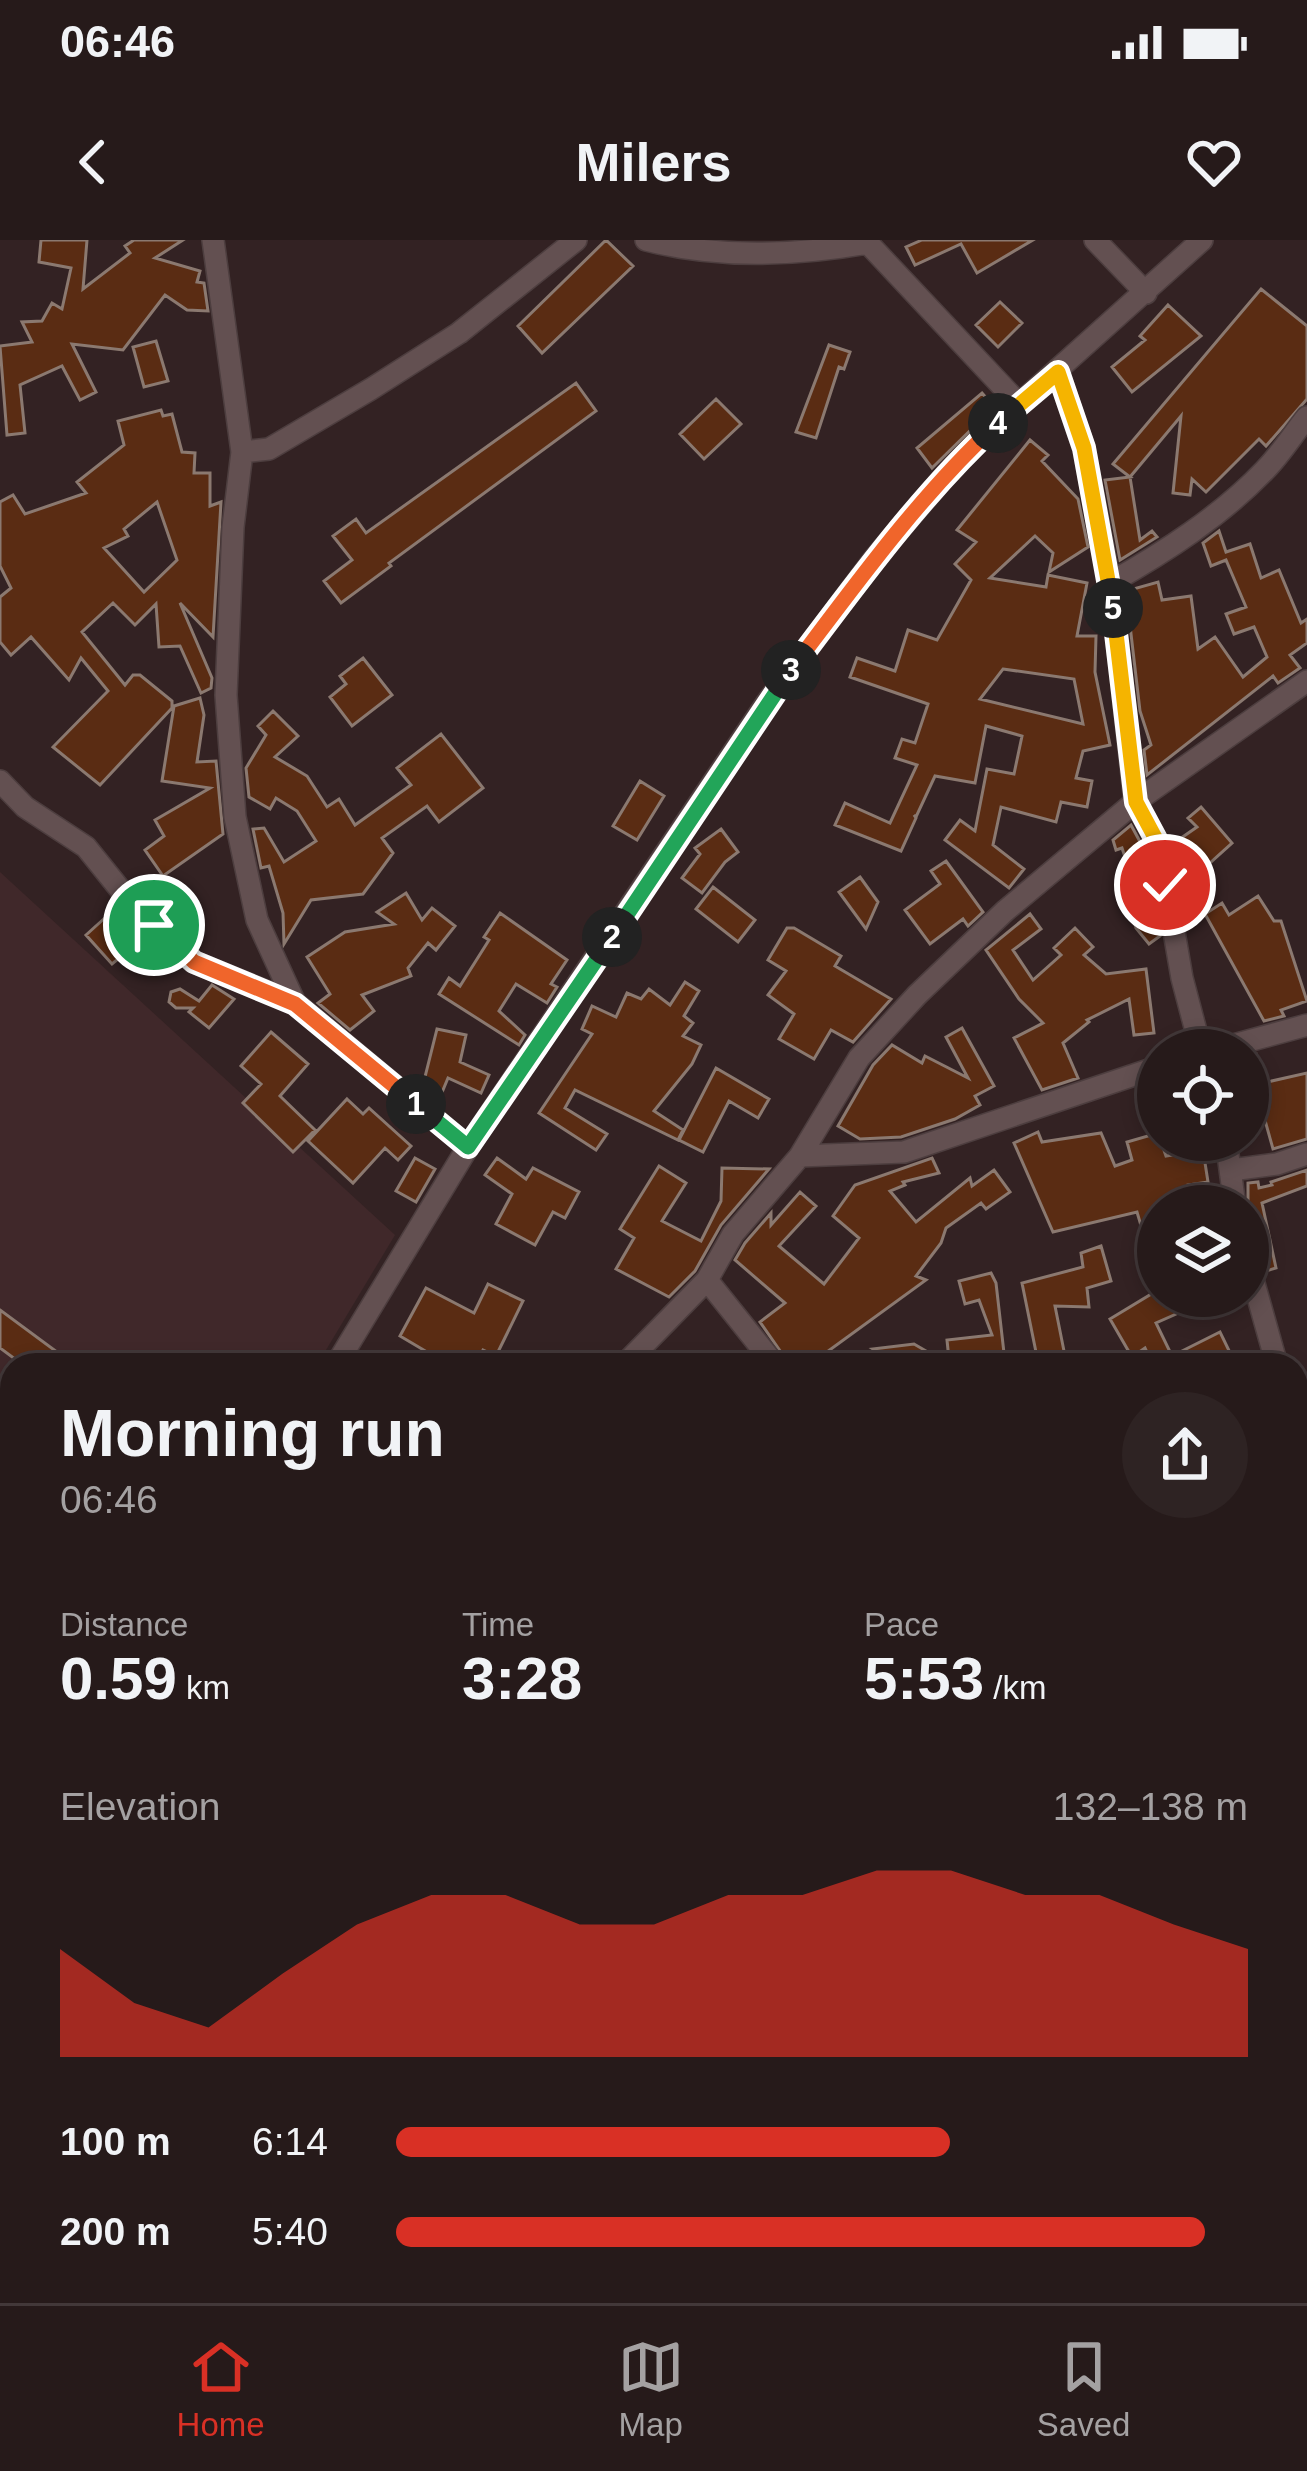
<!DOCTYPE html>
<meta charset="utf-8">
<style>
:root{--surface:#261a1a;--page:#2e2323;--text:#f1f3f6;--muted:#a4a1a2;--line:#423839;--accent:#d93025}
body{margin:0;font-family:Helvetica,sans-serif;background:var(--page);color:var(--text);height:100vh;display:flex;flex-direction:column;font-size:45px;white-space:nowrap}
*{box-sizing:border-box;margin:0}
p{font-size:39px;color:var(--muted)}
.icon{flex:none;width:66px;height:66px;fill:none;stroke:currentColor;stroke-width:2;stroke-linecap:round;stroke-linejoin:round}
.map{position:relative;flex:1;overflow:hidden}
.side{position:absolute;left:0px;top:1113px;width:1308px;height:951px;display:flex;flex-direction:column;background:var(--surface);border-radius:36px 36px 0 0;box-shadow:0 6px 18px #0003,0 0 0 3px var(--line)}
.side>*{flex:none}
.tools{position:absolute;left:1137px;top:789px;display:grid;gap:24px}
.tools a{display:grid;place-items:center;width:132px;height:132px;border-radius:50%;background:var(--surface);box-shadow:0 6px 18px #0003,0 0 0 3px var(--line);font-size:60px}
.pin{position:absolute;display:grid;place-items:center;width:102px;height:102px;color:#fff;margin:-51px;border:6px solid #fff;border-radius:50%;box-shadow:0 3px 12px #0007}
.km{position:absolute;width:60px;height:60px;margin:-30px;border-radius:50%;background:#222;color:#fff;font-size:33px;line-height:60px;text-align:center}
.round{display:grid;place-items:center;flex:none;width:126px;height:126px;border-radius:63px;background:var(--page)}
.headline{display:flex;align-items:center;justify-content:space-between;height:204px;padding:0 60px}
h1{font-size:66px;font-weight:600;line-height:90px}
.stats{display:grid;grid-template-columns:repeat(3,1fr);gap:18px;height:204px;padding:12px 60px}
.stats div{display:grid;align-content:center}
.stats b{font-size:60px;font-weight:600}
.stats small{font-size:33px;font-weight:400}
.stats p{font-size:33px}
.chart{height:336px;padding:24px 60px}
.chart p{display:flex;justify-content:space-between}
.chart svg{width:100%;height:216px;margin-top:12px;fill:var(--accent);opacity:.7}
ul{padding:0 60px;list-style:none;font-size:39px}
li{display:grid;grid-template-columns:192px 144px 1fr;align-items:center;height:90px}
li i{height:30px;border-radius:15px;background:var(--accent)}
.status{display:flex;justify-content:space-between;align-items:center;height:84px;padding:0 60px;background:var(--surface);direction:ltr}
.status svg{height:33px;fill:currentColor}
header{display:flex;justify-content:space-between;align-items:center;height:156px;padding:0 60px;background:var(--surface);font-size:54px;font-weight:600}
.menu{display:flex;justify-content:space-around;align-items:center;height:168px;border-top:3px solid var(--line);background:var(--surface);font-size:33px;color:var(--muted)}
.menu a{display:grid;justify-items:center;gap:6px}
.menu .current{color:var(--accent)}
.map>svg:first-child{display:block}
.built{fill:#40282a}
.building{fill:#5a2c13;stroke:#8b7970;stroke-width:3;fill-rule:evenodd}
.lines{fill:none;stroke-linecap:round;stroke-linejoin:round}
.street-casing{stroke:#4d3e3f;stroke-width:24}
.street{stroke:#635051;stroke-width:21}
.split-1-casing{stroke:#fff;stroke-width:24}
.split-2-casing{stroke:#fff;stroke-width:24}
.split-3-casing{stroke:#fff;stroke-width:24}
.split-4-casing{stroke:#fff;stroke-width:24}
.split-5-casing{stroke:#fff;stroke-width:24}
.split-6-casing{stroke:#fff;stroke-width:24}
.split-1{stroke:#f0652b;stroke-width:15}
.split-2{stroke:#22a559;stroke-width:15}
.split-3{stroke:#22a559;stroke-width:15}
.split-4{stroke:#f0652b;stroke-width:15}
.split-5{stroke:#f5b400;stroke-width:15}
.split-6{stroke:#f5b400;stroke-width:15}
</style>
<div class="status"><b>06:46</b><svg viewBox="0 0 49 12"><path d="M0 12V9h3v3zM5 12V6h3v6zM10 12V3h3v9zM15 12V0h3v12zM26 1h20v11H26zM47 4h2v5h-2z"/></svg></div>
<header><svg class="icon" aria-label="back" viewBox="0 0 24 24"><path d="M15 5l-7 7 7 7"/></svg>Milers<svg class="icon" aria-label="heart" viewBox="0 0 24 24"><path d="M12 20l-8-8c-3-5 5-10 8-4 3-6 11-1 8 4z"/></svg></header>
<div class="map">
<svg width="1307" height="2063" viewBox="0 0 1307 2063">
<rect width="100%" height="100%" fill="#332223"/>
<path class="built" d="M 0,632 L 395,995 L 317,1125 L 12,1125 L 12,1363 L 0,1366 Z"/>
<path class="building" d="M 41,0 L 87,0 L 83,49 L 130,13 L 125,6 L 134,0 L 183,0 L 155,18 L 200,31 L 197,42 L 204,43 L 208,71 L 187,70 L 165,55 L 123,110 L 72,104 L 96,152 L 80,160 L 62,126 L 20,145 L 25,193 L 7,195 L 0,106 L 32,102 L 22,82 L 42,81 L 52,63 L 62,69 L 71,28 L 39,22 Z
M 606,0 L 633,26 L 542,113 L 518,86 Z
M 922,0 L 1033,0 L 977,33 L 961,4 L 915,25 L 906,7 Z
M 1261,49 L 1307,86 L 1307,159 L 1266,206 L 1259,199 L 1206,252 L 1192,239 L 1190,255 L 1173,253 L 1181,176 L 1130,237 L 1140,300 L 1152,291 L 1157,297 L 1120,320 L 1105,240 L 1130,237 L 1113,224 Z
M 1000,62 L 1022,83 L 998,107 L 976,85 Z
M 1168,65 L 1201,96 L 1132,152 L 1112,127 L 1145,100 L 1140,96 Z
M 156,101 L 168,141 L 144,147 L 133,107 Z
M 829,105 L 850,112 L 844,129 L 839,127 L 816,198 L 796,192 Z
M 576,143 L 596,171 L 389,323 L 391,326 L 341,363 L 324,341 L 352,320 L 333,296 L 356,279 L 366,293 Z
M 982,153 L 994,167 L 932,228 L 917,208 Z
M 716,159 L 741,184 L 704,219 L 680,194 Z
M 161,170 L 163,176 L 172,174 L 182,212 L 195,213 L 194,233 L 210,233 L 210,266 L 221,262 L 213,397 L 180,363 L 212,438 L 211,448 L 201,453 L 180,406 L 159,407 L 156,364 L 135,385 L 113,363 L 82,392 L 125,445 L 133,435 L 140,435 L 172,461 L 172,468 L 100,545 L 53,507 L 108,451 L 81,418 L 69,440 L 31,397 L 11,415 L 0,402 L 0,357 L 11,348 L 0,326 L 0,262 L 13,255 L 25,274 L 86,253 L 77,242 L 124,205 L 118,181 ZM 157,262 L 177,320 L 144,352 L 104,308 L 128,296 L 124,289 Z
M 1030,200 L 1048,215 L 1042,221 L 1078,259 L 1088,307 L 1049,332 L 1053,313 L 1035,296 L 990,338 L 1046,347 L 1048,335 L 1087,343 L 1077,396 L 1096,396 L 1095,432 L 1110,505 L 1083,511 L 1076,538 L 1092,541 L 1087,567 L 1061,562 L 1056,582 L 1001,567 L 993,605 L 1024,629 L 1009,648 L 945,600 L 960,580 L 975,591 L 987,529 L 1014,534 L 1022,496 L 986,486 L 975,543 L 935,536 L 916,577 L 914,575 L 916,578 L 901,611 L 835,585 L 845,563 L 890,583 L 917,525 L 895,518 L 902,499 L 915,503 L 928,464 L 850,437 L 857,418 L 895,431 L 908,390 L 937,400 L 971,340 L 955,324 L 976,302 L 957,290 ZM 1003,429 L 1074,439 L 1083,484 L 980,459 Z
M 1219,291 L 1226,312 L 1250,304 L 1261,338 L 1279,330 L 1301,383 L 1307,379 L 1307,403 L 1290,415 L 1300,428 L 1278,443 L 1273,436 L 1147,535 L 1144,510 L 1151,505 L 1140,471 L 1126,351 L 1158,342 L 1162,360 L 1191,356 L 1198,409 L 1215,397 L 1243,437 L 1267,417 L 1254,387 L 1234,394 L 1226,374 L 1246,367 L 1226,320 L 1211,326 L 1203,303 Z
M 363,418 L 392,455 L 352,486 L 330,457 L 346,444 L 340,436 Z
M 200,458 L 204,475 L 197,522 L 216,521 L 223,594 L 163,636 L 145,610 L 164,596 L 155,580 L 210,548 L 162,541 L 174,466 Z
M 273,471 L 298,496 L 275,517 L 307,536 L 327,567 L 339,559 L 355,585 L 411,545 L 397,528 L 441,494 L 483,548 L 439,582 L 427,566 L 382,598 L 393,613 L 363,654 L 311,660 L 284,704 L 283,673 L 269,626 L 261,628 L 253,589 L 264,588 L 284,622 L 316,601 L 297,571 L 276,558 L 270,569 L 249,557 L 246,528 L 266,495 L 258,486 Z
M 640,541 L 664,556 L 637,600 L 613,586 Z
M 1201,567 L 1232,603 L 1211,622 L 1183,638 L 1174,603 L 1197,587 L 1188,578 Z
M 1131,585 L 1145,611 L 1160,696 L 1149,704 L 1136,688 L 1128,660 L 1138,657 L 1132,640 L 1123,643 L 1121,638 L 1130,632 L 1122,608 L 1116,610 L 1113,600 Z
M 721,589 L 738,612 L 725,622 L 702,653 L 682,638 L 700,614 L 695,608 Z
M 946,621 L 983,672 L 968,686 L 963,679 L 930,704 L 905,670 L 940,644 L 931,631 Z
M 860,637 L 878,662 L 866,689 L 839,652 Z
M 713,647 L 755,680 L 738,702 L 696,669 Z
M 406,653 L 422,680 L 432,668 L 455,686 L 436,710 L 428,703 L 408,728 L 411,736 L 362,755 L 374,771 L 350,790 L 318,763 L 330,754 L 307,717 L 345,692 L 394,684 L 377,672 Z
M 1258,656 L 1274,681 L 1281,681 L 1307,761 L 1281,770 L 1284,776 L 1264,781 L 1205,674 L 1222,663 L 1229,675 Z
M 500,673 L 567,720 L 551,744 L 557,747 L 547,763 L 516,744 L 499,771 L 525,795 L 519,805 L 439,754 L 449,738 L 460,746 L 489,700 L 484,697 Z
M 1030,674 L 1041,689 L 1013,710 L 1033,740 L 1061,715 L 1054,708 L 1075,688 L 1093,707 L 1084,715 L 1106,734 L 1146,729 L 1154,793 L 1134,795 L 1129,759 L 1087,780 L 1089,782 L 1063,803 L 1078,838 L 1042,850 L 1014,798 L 1043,783 L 1019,759 L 986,710 Z
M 107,676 L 134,706 L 112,724 L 86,695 Z
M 787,688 L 794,688 L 841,716 L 835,726 L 891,759 L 853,802 L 831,790 L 814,819 L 779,799 L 794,774 L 768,755 L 786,731 L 768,720 Z
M 685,742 L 699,751 L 684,776 L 693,783 L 683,796 L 701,805 L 692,824 L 654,871 L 683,890 L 678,900 L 575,850 L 565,868 L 607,894 L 596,910 L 539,873 L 592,794 L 582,789 L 592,766 L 616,777 L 627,753 L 641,759 L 649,749 L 670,765 Z
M 212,745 L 234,759 L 209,788 L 189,772 L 193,768 L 176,768 L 169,762 L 171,752 L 180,749 L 199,761 Z
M 962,788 L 994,846 L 975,856 L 980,865 L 955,879 L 901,897 L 860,899 L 838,886 L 873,825 L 892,805 L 922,823 L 925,816 L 968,838 L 946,797 Z
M 437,789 L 466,795 L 460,822 L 489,835 L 481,853 L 448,838 L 438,862 L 422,849 Z
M 271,792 L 308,824 L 280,856 L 315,890 L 293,912 L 243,863 L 261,844 L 241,826 Z
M 1256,814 L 1263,843 L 1307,833 L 1307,899 L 1273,909 L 1261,866 L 1248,869 L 1248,817 Z
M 716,828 L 769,859 L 758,878 L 729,861 L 703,912 L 679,900 Z
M 347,859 L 363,874 L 369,868 L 411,906 L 398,920 L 385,908 L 353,943 L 308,901 Z
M 1038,892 L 1042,902 L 1101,893 L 1115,926 L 1132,920 L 1127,902 L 1158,893 L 1166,916 L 1203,910 L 1208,942 L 1188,945 L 1189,966 L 1158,966 L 1158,1025 L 1153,1026 L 1137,972 L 1053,992 L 1014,903 Z
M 415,918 L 435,929 L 416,962 L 396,951 Z
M 497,918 L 526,939 L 533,928 L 579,952 L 565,978 L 553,972 L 535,1005 L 496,984 L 512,954 L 485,935 Z
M 932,918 L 939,933 L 903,942 L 905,945 L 890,951 L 916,982 L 970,938 L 972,946 L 994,930 L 1010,952 L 986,969 L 981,963 L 946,988 L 941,1003 L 916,1036 L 926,1040 L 809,1125 L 790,1125 L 760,1082 L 785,1063 L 735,1020 L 745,1003 L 771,973 L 771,985 L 800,952 L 816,966 L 779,1006 L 824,1044 L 859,998 L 833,976 L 855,945 Z
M 659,926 L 686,943 L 662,981 L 701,1001 L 721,961 L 722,928 L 769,929 L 721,985 L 695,1031 L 669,1057 L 616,1029 L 634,998 L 620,989 Z
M 1307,930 L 1307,946 L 1262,963 L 1276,1028 L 1266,1031 L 1259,1012 L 1251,1007 L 1248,993 L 1260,988 L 1248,988 L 1248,943 L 1258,942 L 1259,948 L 1272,945 L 1271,942 Z
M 1101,1006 L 1111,1041 L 1087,1048 L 1089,1067 L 1055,1066 L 1064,1111 L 1037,1117 L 1022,1043 L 1083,1027 L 1081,1013 Z
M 991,1033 L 996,1043 L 1004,1113 L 949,1120 L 947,1100 L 992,1095 L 979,1060 L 965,1064 L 959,1041 Z
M 488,1044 L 523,1061 L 496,1116 L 483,1110 L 476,1125 L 449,1125 L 400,1096 L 426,1048 L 474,1073 Z
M 1158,1050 L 1158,1056 L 1217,1056 L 1156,1083 L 1172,1116 L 1220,1092 L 1236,1125 L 1153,1125 L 1145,1108 L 1132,1117 L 1110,1079 Z
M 0,1070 L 57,1112 L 47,1125 L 23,1125 L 0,1108 Z
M 914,1104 L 950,1125 L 899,1125 L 873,1109 Z"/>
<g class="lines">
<g class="street-casing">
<path id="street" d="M 213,0 L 242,212 L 233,287 L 226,455 L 235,577 L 257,680 L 295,763
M 646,0 C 719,19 794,16 868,3
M 865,0 L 1019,164
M 1095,0 L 1146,53
M 1058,132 L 1084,209 L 1112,355 L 1135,562 L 1159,605 L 1182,738 L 1201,810
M 242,212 L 269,209 L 371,149 L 459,93 L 576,0
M 1110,343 C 1165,312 1221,276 1265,230 C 1281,214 1293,194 1307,177
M 0,541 L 25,567 L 86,607 L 127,658 L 194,722 L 295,763 L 468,907
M 1215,810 L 1307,785
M 1226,900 L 1235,966
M 800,916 L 904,912 L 1158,827
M 1231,930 L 1277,924 L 1307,914
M 1248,1022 L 1277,1125
M 707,1040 L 775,1125
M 336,1125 L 468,907 L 766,464 L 875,318 L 951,229 L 987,193 L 1202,0
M 624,1125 L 707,1040 L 733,994 L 800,916 L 859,818 L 917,755 L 1005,671 L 1135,562 L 1307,441
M 1296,1181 L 1307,1210
M 0,1431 L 12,1421
M 1296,1540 L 1307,1536
M 1296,1677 L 1307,1668
M 0,1781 L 12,1781
M 0,1820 L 12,1876
M 692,2052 L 701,2063
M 625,2063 L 638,2052
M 785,2063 L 800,2052"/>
</g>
<use href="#street" class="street"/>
</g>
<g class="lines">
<g class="split-1-casing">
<path id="split-1" d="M 154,685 L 194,722 L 295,764 L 416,864"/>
</g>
<g class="split-2-casing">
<path id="split-2" d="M 416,864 L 468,907 L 612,697"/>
</g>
<g class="split-3-casing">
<path id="split-3" d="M 612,697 L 791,430"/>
</g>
<g class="split-4-casing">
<path id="split-4" d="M 791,430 C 856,344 919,256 998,183"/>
</g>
<g class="split-5-casing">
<path id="split-5" d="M 998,183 L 1058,132 L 1084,208 L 1113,368"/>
</g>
<g class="split-6-casing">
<path id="split-6" d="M 1113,368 L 1136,562 L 1159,605 L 1165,645"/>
</g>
<use href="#split-1" class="split-1"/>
<use href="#split-2" class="split-2"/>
<use href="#split-3" class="split-3"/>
<use href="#split-4" class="split-4"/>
<use href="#split-5" class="split-5"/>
<use href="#split-6" class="split-6"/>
</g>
</svg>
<div class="tools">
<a><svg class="icon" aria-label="locate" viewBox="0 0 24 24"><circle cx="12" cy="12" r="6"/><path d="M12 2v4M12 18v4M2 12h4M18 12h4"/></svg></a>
<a><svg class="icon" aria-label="layers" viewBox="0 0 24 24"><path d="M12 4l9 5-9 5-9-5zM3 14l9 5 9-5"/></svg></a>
</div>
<div class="pin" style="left:154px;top:685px;background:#1e9e55"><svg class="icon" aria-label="arrive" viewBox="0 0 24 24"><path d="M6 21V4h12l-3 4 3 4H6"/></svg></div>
<div class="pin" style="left:1165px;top:645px;background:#d93025"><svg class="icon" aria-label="check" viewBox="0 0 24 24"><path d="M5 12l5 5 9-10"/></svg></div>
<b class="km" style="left:416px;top:864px">1</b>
<b class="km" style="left:612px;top:697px">2</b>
<b class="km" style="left:791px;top:430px">3</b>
<b class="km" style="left:998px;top:183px">4</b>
<b class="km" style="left:1113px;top:368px">5</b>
<section class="side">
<div class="headline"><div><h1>Morning run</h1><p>06:46</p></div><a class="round"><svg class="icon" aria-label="share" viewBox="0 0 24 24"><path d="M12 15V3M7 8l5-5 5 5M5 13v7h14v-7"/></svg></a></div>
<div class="stats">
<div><p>Distance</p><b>0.59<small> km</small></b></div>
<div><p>Time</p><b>3:28</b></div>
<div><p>Pace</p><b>5:53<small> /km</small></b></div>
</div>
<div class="chart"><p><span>Elevation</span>132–138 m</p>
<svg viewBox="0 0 160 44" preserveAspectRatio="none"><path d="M0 44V22L10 33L20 38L30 27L40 17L50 11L60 11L70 17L80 17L90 11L100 11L110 6L120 6L130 11L140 11L150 17L160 22V44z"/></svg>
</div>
<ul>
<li><b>100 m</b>6:14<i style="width:65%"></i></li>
<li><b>200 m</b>5:40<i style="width:95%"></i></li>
</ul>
</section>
</div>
<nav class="menu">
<a class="current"><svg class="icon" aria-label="home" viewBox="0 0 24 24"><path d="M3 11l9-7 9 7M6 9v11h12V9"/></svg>Home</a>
<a><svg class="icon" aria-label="map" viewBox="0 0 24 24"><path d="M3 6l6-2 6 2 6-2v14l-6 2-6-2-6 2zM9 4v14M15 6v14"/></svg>Map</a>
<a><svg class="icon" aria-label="saved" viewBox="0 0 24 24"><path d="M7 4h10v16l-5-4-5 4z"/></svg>Saved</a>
</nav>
